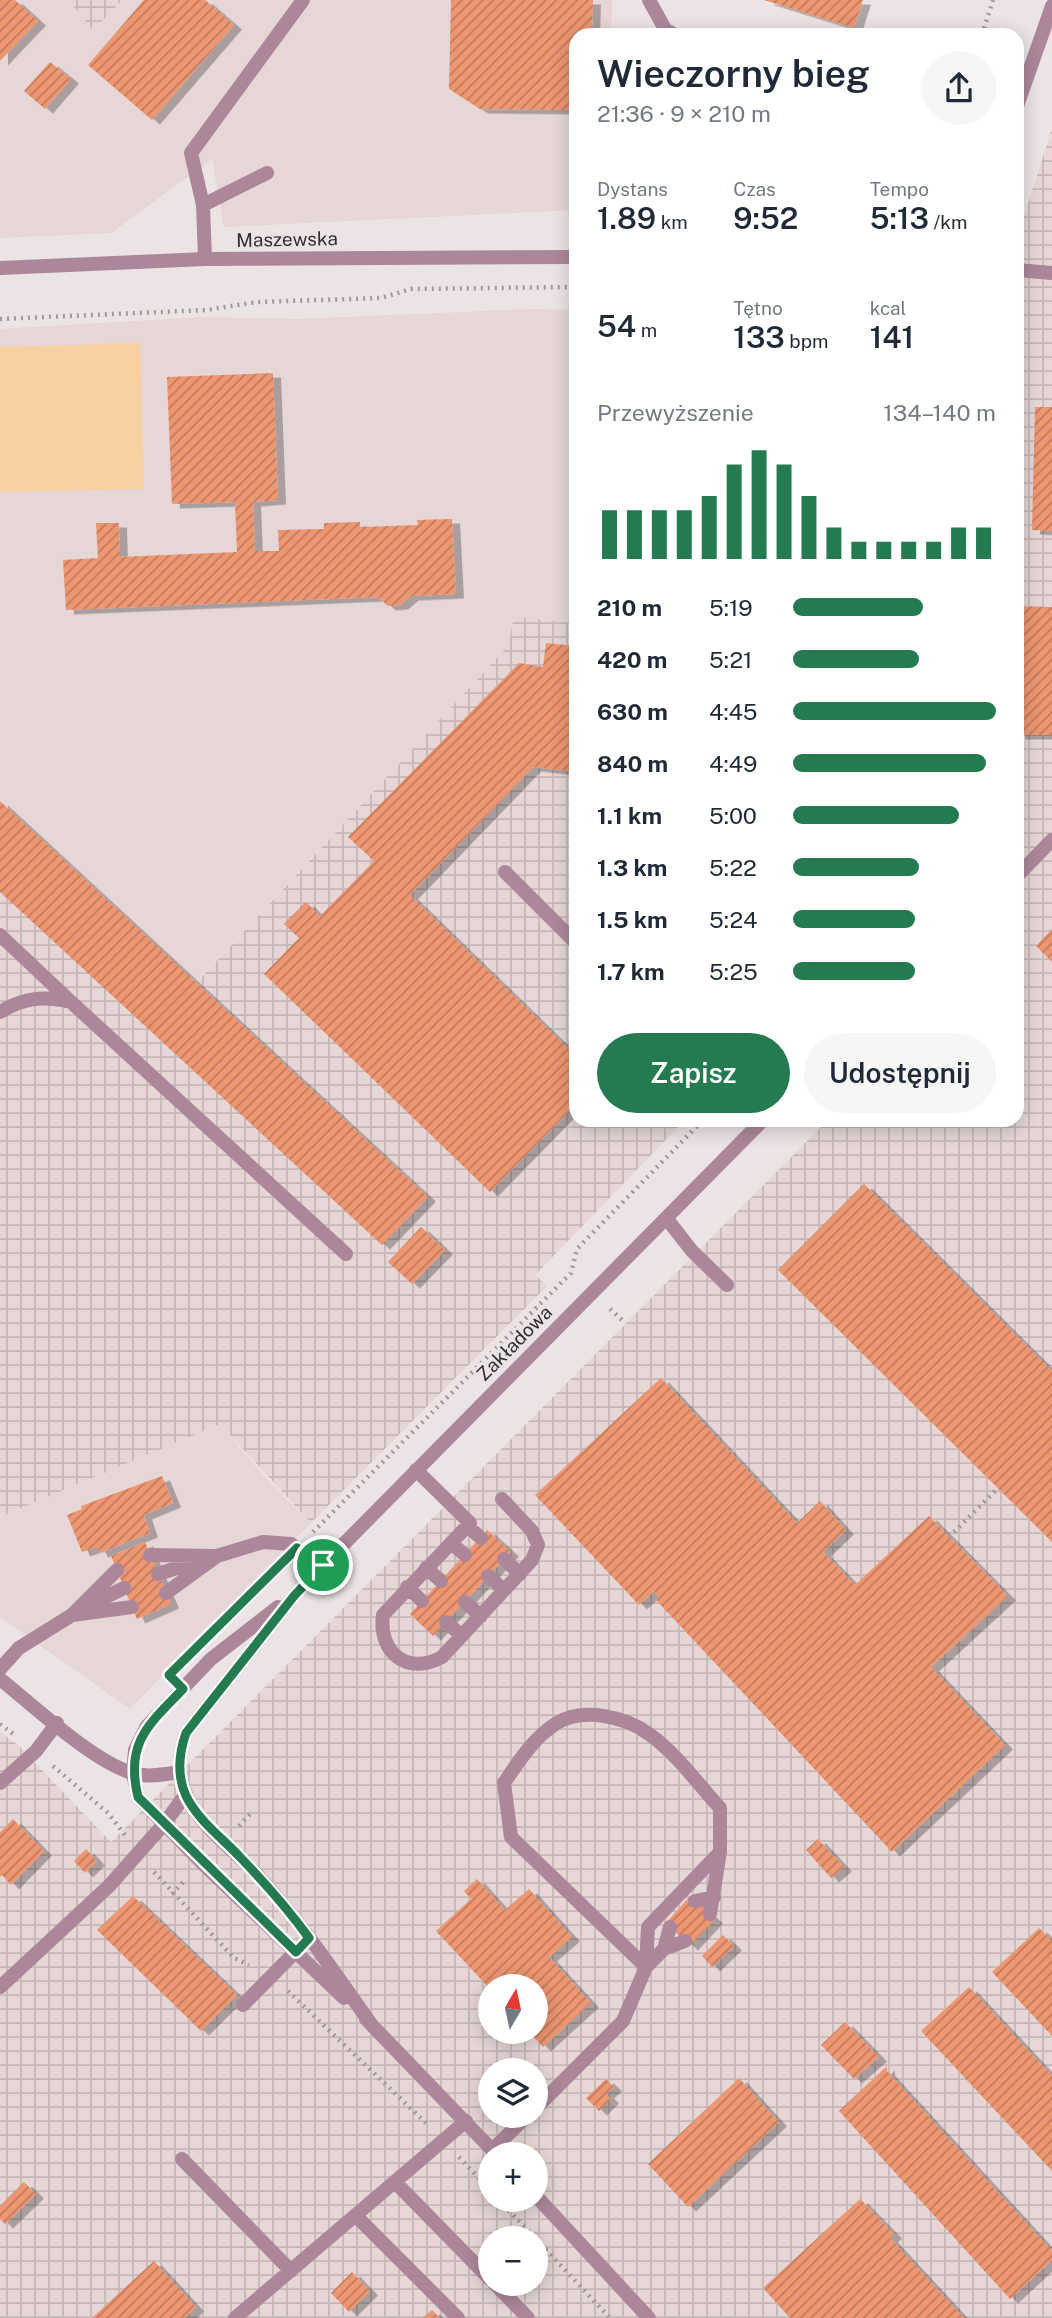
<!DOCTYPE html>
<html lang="pl">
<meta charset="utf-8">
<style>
:root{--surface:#fff;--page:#f6f6f7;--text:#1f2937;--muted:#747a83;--accent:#247b4f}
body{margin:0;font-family:"Public Sans",sans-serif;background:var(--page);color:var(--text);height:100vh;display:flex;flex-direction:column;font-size:26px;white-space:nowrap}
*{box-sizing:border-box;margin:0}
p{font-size:23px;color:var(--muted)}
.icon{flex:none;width:38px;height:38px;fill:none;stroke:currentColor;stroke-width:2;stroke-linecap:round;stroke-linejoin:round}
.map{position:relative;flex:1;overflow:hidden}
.drawer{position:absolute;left:569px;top:28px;width:455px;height:1099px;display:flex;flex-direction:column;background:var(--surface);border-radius:21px;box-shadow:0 4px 18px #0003}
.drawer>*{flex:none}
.needle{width:46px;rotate:9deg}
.fabs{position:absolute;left:478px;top:1974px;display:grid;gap:14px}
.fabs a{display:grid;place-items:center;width:70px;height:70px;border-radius:50%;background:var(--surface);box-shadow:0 4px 18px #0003;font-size:35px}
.pin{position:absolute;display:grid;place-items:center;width:60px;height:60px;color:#fff;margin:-30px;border:4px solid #fff;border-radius:50%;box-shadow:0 2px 7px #0007}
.round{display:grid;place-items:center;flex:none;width:74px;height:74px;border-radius:37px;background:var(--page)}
.summary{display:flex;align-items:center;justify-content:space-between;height:119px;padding:0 28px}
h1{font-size:38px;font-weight:600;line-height:52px}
.stats{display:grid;grid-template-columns:repeat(3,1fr);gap:10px;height:119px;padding:7px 28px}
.stats div{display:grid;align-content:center}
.stats b{font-size:30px;font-weight:600}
.stats small{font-size:19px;font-weight:400}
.stats p{font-size:19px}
.chart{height:196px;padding:14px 28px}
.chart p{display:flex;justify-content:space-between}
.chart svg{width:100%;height:126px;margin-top:7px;stroke:var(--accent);stroke-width:6}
.action{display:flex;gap:14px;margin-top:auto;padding:14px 28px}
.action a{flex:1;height:80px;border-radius:42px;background:var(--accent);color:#fff;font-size:28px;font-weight:600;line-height:80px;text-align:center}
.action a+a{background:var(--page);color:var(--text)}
ul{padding:0 28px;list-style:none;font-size:23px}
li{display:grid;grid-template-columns:112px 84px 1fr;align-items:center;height:52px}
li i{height:18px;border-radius:9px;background:var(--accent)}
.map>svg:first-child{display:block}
.built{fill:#e6d6d6}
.industrial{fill:url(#industrial-grid);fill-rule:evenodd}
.green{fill:#f8d1a2}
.building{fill:url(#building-hatch);filter:url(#shadow)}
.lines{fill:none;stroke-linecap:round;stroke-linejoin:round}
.path{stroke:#9f9999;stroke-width:4.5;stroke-dasharray:2 5;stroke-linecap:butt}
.service{stroke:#ac879a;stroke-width:14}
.minor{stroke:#ac879a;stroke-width:14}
.tertiary{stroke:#ac879a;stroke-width:14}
.route-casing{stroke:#fff;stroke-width:14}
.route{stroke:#247b4f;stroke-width:9}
.labels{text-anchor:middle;stroke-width:6;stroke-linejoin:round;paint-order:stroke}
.street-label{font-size:19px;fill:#333030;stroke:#ece4e4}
</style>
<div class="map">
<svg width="1052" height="2318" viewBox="0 0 1052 2318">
<defs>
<pattern id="industrial-grid" width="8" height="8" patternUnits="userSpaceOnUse" patternTransform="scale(1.75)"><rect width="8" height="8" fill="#e6d6d6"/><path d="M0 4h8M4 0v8" fill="none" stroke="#c6b8b8"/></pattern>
<pattern id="building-hatch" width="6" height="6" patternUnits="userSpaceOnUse" patternTransform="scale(1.75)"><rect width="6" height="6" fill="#ed9672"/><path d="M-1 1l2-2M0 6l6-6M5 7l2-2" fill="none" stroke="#c17b5e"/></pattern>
<filter id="shadow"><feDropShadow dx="8" dy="4.5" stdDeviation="0" flood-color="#0004"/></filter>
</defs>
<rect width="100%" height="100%" fill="#ece4e4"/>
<path class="built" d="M 0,0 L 69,0 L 93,31 L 122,0 L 612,0 L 611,35 L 576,35 L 576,210 L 224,227 L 212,159 L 111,233 L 0,238 Z
M 531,309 L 576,310 L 576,623 L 514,618 L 508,646 L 196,982 L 0,801 L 0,329 L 201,317 L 296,319 Z
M 220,1424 L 264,1476 L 311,1523 L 130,1709 L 0,1617 L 0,1517 Z"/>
<path class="industrial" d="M 69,0 L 122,0 L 93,31 Z
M 1052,129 L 1052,2318 L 0,2318 L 0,1732 L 18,1745 L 111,1842 L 828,1120 L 1017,1120 L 1017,237 ZM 490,1986 L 536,1986 L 536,2032 L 490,2032 ZM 490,2070 L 536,2070 L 536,2116 L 490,2116 ZM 490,2154 L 536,2154 L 536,2200 L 490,2200 ZM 490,2238 L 536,2238 L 536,2284 L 490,2284 Z
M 514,617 L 576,623 L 576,1120 L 685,1120 L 535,1275 L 547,1286 L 311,1523 L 220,1424 L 0,1517 L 0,801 L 197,982 L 508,646 Z"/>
<path class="green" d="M 140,343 L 144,489 L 0,492 L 0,347 Z"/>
<path class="building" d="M 0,0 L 15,0 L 38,21 L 0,61 Z
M 144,0 L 205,0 L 234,25 L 152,120 L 88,65 Z
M 451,0 L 593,0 L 592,35 L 576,35 L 576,110 L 480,109 L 449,89 Z
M 764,0 L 863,0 L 854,28 Z
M 50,62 L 71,79 L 45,109 L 24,91 Z
M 273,373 L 278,500 L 253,502 L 255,551 L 279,551 L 278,530 L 324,529 L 324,523 L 360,522 L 360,527 L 418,525 L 417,520 L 452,519 L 456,594 L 411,596 L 400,605 L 388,606 L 378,597 L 66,610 L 63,560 L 98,558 L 96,523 L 119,523 L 120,557 L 237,552 L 235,502 L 172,504 L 167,377 Z
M 1035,407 L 1052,407 L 1052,531 L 1032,530 Z
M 1017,606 L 1052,607 L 1052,735 L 1017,735 Z
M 546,643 L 576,646 L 576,772 L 533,767 L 410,895 L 576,1056 L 576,1104 L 490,1192 L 264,974 L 299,938 L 284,924 L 306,902 L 320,916 L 374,861 L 348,837 L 519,663 L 543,667 Z
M 0,801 L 428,1197 L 382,1245 L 0,892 Z
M 1052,929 L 1052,962 L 1036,946 Z
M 864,1184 L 1052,1371 L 1052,1542 L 778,1270 Z
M 421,1227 L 445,1250 L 412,1284 L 388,1262 Z
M 661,1378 L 797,1523 L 820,1501 L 846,1530 L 823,1552 L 855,1585 L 929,1516 L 1008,1596 L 931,1667 L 1005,1745 L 892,1852 L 656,1600 L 659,1597 L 654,1591 L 639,1605 L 535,1495 Z
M 162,1476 L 173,1503 L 144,1515 L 150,1533 L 100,1553 L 97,1547 L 82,1552 L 67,1515 L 82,1509 L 81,1506 Z
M 487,1530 L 511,1552 L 433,1636 L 410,1614 Z
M 145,1542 L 171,1604 L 137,1619 L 111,1556 Z
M 13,1819 L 44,1851 L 11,1885 L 2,1875 L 0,1877 L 0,1832 Z
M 818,1839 L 844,1867 L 831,1878 L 806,1850 Z
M 86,1849 L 97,1861 L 85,1873 L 74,1861 Z
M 477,1879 L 505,1910 L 529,1889 L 572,1937 L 549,1957 L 591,2003 L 543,2047 L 529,2032 L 536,2032 L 536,1986 L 490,1986 L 490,1989 L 436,1931 L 471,1899 L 464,1891 Z
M 133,1896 L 237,1995 L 201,2031 L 97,1930 Z
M 690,1896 L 715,1919 L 690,1946 L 666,1923 Z
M 1039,1928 L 1052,1941 L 1052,2036 L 992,1972 Z
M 723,1935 L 734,1946 L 712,1967 L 702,1956 Z
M 969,1987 L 1052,2076 L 1052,2171 L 921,2031 Z
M 845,2022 L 879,2057 L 854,2079 L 821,2045 Z
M 887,2066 L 887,2071 L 1052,2251 L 1052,2260 L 1010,2299 L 839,2111 Z
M 739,2078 L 779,2122 L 688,2207 L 648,2164 Z
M 606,2079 L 614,2087 L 606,2094 L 611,2099 L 599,2111 L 586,2098 Z
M 24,2182 L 36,2194 L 5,2224 L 0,2219 L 0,2206 Z
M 860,2199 L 894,2234 L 890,2238 L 964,2318 L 790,2318 L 763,2288 Z
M 154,2261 L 196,2307 L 185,2318 L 92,2318 Z
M 352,2272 L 370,2291 L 349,2312 L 331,2293 Z
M 432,2310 L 440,2318 L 423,2318 Z"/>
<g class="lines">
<path class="path" d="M 982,35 L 993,0
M 0,319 L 206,310 L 257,302 L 381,298 L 411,289 L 576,287
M 610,1309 L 623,1321
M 313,1532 L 571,1273 L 577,1249 L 703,1120
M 949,1537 L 998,1488
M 257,1589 L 278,1568
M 0,1724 L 16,1736
M 53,1766 L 108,1813 L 125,1835
M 239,1826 L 250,1814
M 154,1872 L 234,1958 L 249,1965
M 172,1894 L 186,1879
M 288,1991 L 426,2123
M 459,2157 L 490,2190
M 499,2200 L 535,2238
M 536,2239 L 610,2318"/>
<path class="service" d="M 649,0 L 665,29 L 675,35
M 203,205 L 267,173
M 205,259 L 203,205 L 191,153 L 303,0
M 505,872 L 576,943
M 0,935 L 70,1001
M 0,1012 C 25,997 43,996 71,1002 L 346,1254
M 667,1219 L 692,1251 L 727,1285
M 416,1470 L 470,1523 L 383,1615 C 378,1653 408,1676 442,1657 L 532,1560 L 538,1545 L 532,1531 L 502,1499
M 467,1526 L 481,1538
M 451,1543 L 465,1555
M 150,1555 L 217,1556 L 263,1542 L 291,1544 L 323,1565
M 504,1559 L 520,1574
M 426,1568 L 441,1581
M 158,1574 L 202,1560
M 488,1576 L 504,1590
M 407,1587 L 422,1601
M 166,1593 L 217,1556
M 465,1602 L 481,1616
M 86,1607 L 124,1588
M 72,1615 L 132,1607
M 446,1622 L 462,1636
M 0,1669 L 19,1648 L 72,1615 L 117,1570
M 0,1783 L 36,1751 L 57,1723
M 695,1901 L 714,1897
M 710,1914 L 720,1852
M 664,1949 L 685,1941
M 646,1967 L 664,1949 L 670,1927
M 0,1987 L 109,1886 L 164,1824 L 186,1794
M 243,2005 L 309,1938
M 536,2108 L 623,2021 L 646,1967 L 648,1927 L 720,1852 L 720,1808 C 698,1784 676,1753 649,1734 C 626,1717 584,1707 557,1723 C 534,1737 519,1761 504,1783 L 511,1837 L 646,1967
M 492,2150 L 527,2116
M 182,2159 L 291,2271
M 396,2183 L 490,2279
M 356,2216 L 458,2318
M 495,2284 L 528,2318
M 235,2318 L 466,2121"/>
<path class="minor" d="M 1017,106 L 1052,6
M 1017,876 L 1052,840
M 0,1679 C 34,1706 92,1761 132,1773 C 147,1778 165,1774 180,1772"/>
<path class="tertiary" d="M 0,268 L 205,259 L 576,257
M 1017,270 L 1052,273
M 278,1607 L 211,1659 L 147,1726 L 135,1750 L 133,1773 L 138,1797 L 202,1863 L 344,1998
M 366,2019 L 496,2154
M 371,2024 C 336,1975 302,1924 261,1879 C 237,1852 201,1828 186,1795 C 177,1775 179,1753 186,1733 L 294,1596 L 323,1565 L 763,1120
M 536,2196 L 649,2318"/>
</g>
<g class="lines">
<g class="route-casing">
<path id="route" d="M 297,1548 L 323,1565 L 294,1596 L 186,1733 C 179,1753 177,1776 186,1796 C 198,1820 221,1837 239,1856 C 264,1882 288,1909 309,1938 L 296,1952 L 138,1797 C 125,1743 148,1725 183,1689 L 169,1675 Z"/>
</g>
<use href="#route" class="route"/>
</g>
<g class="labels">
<g class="street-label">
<text transform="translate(287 239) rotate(-1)" y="7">Maszewska</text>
<text transform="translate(514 1343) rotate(-45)" y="7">Zakładowa</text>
</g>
</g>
</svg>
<div class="fabs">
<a><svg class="needle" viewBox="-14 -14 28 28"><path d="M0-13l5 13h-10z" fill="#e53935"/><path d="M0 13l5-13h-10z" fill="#747a83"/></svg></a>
<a><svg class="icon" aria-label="layers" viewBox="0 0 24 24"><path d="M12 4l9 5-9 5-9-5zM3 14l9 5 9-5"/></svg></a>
<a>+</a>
<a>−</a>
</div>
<div class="pin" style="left:323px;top:1565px;background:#1e9e55"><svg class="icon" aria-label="arrive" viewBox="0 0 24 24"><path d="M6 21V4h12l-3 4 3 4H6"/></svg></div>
<section class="drawer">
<div class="summary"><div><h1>Wieczorny bieg</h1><p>21:36 · 9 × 210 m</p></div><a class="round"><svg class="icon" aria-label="share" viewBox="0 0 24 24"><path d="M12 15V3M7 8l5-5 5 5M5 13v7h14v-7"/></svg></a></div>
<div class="stats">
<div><p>Dystans</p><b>1.89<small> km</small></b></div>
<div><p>Czas</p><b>9:52</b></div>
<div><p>Tempo</p><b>5:13<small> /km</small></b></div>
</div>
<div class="stats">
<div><b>54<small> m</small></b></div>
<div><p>Tętno</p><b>133<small> bpm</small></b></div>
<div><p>kcal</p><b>141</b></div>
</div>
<div class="chart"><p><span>Przewyższenie</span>134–140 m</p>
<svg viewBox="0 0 160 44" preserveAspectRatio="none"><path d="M5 44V27M15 44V27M25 44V27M35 44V27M45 44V22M55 44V11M65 44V6M75 44V11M85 44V22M95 44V33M105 44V38M115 44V38M125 44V38M135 44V38M145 44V33M155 44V33"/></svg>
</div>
<ul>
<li><b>210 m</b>5:19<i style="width:64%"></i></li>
<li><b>420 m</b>5:21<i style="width:62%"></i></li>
<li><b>630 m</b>4:45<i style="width:100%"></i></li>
<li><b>840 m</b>4:49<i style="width:95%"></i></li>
<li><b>1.1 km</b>5:00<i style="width:82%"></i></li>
<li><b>1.3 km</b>5:22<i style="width:62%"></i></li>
<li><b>1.5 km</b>5:24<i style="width:60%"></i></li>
<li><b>1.7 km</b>5:25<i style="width:60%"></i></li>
</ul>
<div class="action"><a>Zapisz</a><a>Udostępnij</a></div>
</section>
</div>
